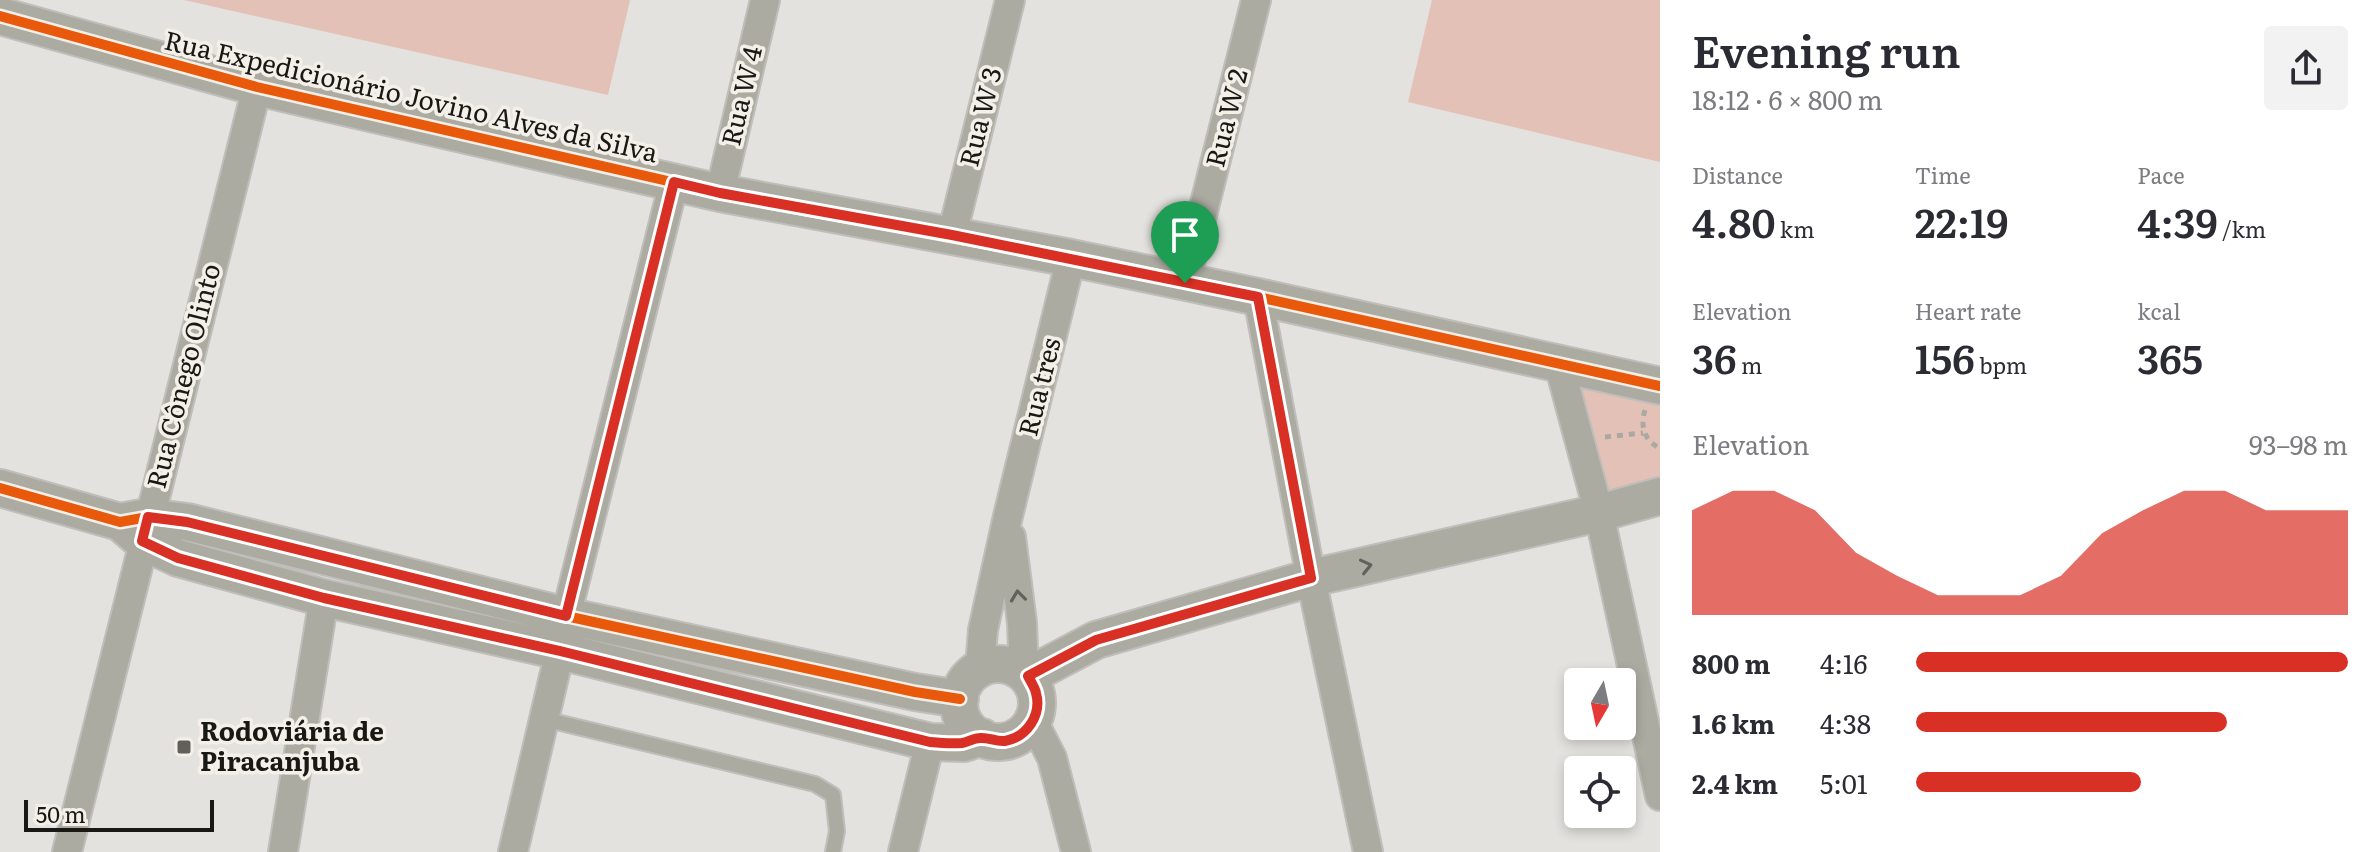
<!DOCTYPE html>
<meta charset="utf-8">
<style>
:root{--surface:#fff;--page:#f2f2f3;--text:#2b2b33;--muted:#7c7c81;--accent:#d93025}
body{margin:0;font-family:Literata,serif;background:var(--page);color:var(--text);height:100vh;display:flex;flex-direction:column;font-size:30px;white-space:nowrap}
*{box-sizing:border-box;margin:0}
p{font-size:26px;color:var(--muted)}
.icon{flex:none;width:44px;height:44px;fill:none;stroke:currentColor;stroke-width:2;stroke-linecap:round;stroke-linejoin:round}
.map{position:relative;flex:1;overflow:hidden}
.drawer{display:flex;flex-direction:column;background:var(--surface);width:720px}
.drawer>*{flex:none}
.needle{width:52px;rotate:189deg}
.tools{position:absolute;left:1564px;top:668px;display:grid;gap:16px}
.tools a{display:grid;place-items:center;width:72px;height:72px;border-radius:8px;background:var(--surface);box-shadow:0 4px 12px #0003;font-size:40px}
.scale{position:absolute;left:24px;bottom:20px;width:190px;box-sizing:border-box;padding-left:8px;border:4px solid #191815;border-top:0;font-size:22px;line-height:28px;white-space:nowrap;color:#191815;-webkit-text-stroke:6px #f4f0e9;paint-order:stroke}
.pin{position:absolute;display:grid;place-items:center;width:68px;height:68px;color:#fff;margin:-82px -34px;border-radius:50% 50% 50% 0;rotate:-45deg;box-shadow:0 0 8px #0007}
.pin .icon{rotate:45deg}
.round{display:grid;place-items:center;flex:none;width:84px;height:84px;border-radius:8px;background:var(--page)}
.overview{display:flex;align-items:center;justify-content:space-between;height:136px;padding:0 32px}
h1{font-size:44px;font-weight:600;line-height:60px}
.metrics{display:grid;grid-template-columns:repeat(3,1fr);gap:12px;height:136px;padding:8px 32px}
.metrics div{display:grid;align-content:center}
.metrics b{font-size:40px;font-weight:600}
.metrics small{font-size:22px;font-weight:400}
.metrics p{font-size:22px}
.chart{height:224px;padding:16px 32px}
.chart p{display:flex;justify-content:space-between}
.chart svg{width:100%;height:144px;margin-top:8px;fill:var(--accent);opacity:.7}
ul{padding:0 32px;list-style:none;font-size:26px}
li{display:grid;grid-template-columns:128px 96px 1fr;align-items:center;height:60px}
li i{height:20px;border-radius:10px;background:var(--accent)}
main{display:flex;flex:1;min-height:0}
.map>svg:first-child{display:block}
.green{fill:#e3c1b6}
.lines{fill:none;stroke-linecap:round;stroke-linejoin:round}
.service-casing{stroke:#bfbebb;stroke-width:18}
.minor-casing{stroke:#bfbebb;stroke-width:32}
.tertiary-casing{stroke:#bfbebb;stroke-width:40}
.path{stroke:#a9a9a2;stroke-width:5;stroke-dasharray:6 6;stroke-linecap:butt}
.service{stroke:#acaba2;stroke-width:14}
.minor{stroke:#acaba2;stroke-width:28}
.tertiary{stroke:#acaba2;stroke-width:36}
.cycleway-casing{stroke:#f4f0e9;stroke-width:15}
.cycleway{stroke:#e8590c;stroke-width:10}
.oneway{stroke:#62625c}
.route-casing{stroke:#fff;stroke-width:16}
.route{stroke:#d93025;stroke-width:10}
.poi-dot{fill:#605f5b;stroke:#f4f0e9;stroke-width:3}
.labels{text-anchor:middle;stroke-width:7;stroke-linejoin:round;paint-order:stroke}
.street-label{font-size:26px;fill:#191815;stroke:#f4f0e9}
.poi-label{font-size:26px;font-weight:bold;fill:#191815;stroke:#f4f0e9;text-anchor:start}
</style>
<main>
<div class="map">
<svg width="1660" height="852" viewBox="0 0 1660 852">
<rect width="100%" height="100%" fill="#e4e2de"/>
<path class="green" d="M 184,0 L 630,0 L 608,95 Z
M 1432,0 L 1660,0 L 1660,162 L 1408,102 Z
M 1569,370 L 1660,392 L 1660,478 L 1601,494 Z"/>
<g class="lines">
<g class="service-casing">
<path id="service" d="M 544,719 L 815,784 L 833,795 L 837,831 L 833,852"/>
</g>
<g class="minor-casing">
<path id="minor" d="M 720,193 L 765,0
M 952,235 L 1010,0
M 1185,283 L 1256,0
M 1258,297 L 1311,578 L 1368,852
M 1559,364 L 1599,513 L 1660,796
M 1011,537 L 1022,623 L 1024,674
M 980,668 L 983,630 L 1008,516 L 1071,258
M 1033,721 L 1052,758 L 1076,852
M 67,852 L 257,87
M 283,852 L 324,598
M 513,852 L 560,651 L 566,616 L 674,182
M 903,852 L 930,742"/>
</g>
<g class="tertiary-casing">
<path id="tertiary" d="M 0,16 L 257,87 L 720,193 L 1071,258 L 1258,297 L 1660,386
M 0,488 L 120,522 L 148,517 L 187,522 L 566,616 L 915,692 L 960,699
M 120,522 L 142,541 L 178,558 L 324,598 L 560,651 L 930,742 L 964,743 L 982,737
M959 703a39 39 0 1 1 78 0a39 39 0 1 1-78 0Z
M 1028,676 L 1096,640 L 1311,578 L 1599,513 L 1660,496"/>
</g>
<path class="path" d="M 1645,410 C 1640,426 1644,441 1660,448
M 1605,437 L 1643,433"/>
<use href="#service" class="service"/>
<use href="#minor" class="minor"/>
<use href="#tertiary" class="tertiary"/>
<g class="cycleway-casing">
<path id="cycleway" d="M 0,16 L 257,87 L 720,193 L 1071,258 L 1258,297 L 1660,386
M 0,488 L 120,522 L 148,517 L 187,522 L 566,616 L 915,692 L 960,699"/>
</g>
<use href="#cycleway" class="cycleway"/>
</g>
<defs><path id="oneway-chevron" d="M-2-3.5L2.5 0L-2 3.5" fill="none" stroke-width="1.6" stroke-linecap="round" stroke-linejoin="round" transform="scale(2)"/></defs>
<g class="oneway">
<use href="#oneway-chevron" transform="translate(1366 566) rotate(-13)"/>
<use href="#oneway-chevron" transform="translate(1018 596) rotate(-97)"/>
</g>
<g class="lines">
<g class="route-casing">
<path id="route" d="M 674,182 L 720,193 L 952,235 L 1258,297 L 1311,578 L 1096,640 L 1028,676 C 1031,682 1035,688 1036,693 C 1042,715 1027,737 1005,741 C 996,742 988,737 980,738 C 974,738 968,742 962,743 C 951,744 940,743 930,742 L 560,651 L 324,598 L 178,558 L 142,541 L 148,517 L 187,522 L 566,616 Z"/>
</g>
<use href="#route" class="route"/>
</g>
<rect class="poi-dot" x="176" y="739" width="16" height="16" rx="4"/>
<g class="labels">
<g class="street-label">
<text transform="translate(742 96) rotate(-77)" y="9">Rua W 4</text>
<text transform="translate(411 97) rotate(13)" y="9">Rua Expedicionário Jovino Alves da Silva</text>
<text transform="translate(981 117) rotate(-76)" y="9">Rua W 3</text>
<text transform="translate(1227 118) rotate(-76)" y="9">Rua W 2</text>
<text transform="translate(184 376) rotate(-76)" y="9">Rua Cônego Olinto</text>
<text transform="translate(1040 387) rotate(-76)" y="9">Rua tres</text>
</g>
<g class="poi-label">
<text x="200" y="741">Rodoviária de<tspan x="200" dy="30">Piracanjuba</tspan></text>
</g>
</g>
</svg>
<div class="tools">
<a><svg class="needle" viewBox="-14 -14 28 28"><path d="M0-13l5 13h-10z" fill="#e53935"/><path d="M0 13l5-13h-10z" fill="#7c7c81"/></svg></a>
<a><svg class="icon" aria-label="locate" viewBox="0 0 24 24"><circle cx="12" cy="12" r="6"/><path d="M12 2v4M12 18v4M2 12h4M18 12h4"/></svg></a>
</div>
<div class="scale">50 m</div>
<div class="pin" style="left:1185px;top:283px;background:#1e9e55"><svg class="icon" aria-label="arrive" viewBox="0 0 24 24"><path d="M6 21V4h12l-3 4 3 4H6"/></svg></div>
</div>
<section class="drawer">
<div class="overview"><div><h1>Evening run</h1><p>18:12 · 6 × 800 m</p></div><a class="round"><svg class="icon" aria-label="share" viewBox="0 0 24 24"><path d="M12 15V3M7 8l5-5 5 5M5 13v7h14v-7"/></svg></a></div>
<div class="metrics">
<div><p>Distance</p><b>4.80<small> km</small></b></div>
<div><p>Time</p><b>22:19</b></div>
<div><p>Pace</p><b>4:39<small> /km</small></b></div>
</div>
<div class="metrics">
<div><p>Elevation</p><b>36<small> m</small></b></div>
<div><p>Heart rate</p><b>156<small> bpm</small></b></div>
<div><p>kcal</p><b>365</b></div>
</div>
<div class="chart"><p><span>Elevation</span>93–98 m</p>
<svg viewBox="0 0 160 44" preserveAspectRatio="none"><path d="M0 44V12L10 6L20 6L30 12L40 25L50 32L60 38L70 38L80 38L90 32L100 19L110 12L120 6L130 6L140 12L150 12L160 12V44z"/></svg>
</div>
<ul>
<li><b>800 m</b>4:16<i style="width:100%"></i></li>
<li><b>1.6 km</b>4:38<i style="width:72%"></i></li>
<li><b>2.4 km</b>5:01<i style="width:52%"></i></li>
</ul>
</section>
</main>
